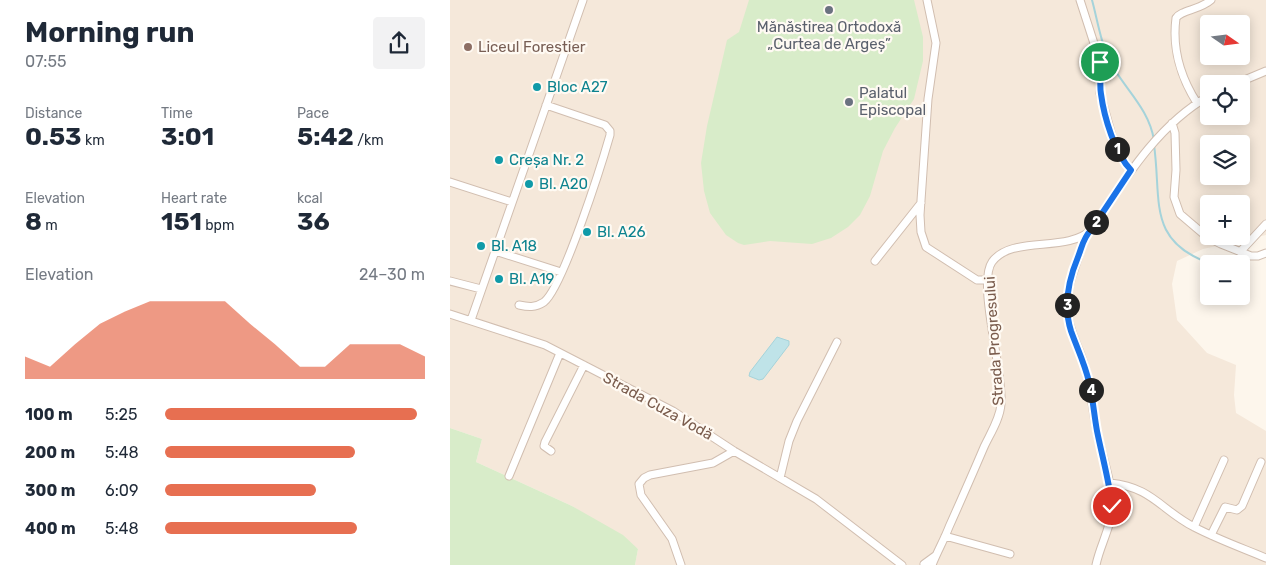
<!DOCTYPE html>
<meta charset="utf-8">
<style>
:root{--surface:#fff;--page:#f2f2f3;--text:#1f2937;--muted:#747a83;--accent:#e76f51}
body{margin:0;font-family:Rubik,sans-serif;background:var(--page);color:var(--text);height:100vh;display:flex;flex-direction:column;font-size:19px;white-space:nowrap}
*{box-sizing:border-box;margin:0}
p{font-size:16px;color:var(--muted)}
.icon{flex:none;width:28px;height:28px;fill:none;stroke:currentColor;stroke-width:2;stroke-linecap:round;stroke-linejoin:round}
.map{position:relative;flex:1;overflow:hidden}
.side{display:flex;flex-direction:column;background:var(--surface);width:450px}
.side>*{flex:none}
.needle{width:32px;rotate:104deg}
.buttons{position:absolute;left:750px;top:15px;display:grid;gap:10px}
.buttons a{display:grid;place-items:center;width:50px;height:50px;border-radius:5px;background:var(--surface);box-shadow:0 2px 12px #0003;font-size:25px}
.pin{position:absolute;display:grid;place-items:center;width:42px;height:42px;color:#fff;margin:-21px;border:2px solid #fff;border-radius:50%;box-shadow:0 1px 5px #0007}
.km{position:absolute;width:25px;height:25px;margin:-12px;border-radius:50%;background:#222;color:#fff;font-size:14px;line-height:25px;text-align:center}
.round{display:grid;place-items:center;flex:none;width:52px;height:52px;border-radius:5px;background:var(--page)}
.headline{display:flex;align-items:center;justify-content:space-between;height:85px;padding:0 25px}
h1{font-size:28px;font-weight:700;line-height:38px}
.figures{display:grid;grid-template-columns:repeat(3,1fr);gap:8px;height:85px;padding:5px 25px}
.figures div{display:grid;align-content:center}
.figures b{font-size:25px;font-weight:700}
.figures small{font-size:14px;font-weight:400}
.figures p{font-size:14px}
.chart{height:140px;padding:10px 25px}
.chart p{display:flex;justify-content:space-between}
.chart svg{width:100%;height:90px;margin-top:5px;fill:var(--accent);opacity:.7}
ul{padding:0 25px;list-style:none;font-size:16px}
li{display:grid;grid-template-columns:80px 60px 1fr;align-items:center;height:38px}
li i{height:12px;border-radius:6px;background:var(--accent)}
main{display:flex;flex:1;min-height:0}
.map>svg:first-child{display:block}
.residential{fill:#f5e8da;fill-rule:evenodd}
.green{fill:#d8ecc9}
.water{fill:#bfe3e8;stroke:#a5d3da}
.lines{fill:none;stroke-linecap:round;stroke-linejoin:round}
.stream{stroke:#a5d3da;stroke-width:2}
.minor-casing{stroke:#d1beb0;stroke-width:9}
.minor{stroke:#fff;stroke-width:7}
.route-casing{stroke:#fff;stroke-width:10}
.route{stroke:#1a73e8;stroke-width:6}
.worship-dot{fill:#6b7280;stroke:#fffaf3;stroke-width:2}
.education-dot{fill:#8d6e63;stroke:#fffaf3;stroke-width:2}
.culture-dot{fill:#0f9aa8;stroke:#fffaf3;stroke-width:2}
.labels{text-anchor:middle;stroke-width:4.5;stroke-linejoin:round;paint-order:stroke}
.worship-label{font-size:15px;fill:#5b616d;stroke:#fffaf3}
.education-label{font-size:15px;fill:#785e54;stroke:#fffaf3;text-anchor:start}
.culture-label{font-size:15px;fill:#0d838f;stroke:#fffaf3;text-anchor:start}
.street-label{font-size:15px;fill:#7a5c4d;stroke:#fffaf3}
</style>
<main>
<section class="side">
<div class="headline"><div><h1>Morning run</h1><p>07:55</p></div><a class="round"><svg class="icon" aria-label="share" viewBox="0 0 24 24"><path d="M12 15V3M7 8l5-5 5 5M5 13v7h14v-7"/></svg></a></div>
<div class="figures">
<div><p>Distance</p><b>0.53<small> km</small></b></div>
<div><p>Time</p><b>3:01</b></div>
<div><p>Pace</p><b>5:42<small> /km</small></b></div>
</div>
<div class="figures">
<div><p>Elevation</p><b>8<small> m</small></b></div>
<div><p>Heart rate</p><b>151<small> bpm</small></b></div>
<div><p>kcal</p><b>36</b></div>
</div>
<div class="chart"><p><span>Elevation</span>24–30 m</p>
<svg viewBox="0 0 160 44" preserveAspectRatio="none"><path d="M0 44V33L10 38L20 27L30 17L40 11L50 6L60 6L70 6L80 6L90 17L100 27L110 38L120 38L130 27L140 27L150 27L160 33V44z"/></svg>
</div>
<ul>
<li><b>100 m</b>5:25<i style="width:97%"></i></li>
<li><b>200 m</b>5:48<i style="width:73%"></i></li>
<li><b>300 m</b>6:09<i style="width:58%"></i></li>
<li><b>400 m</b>5:48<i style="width:74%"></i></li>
</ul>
</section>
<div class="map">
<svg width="816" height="565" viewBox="0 0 816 565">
<rect width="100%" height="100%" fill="#fdf6ec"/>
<path class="residential" d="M 0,0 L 816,0 L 816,235 L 753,249 L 727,261 L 722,284 L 727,320 L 757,353 L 786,365 L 784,395 L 786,413 L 816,431 L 816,565 L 185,565 L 188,549 L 122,506 L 26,462 L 32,439 L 0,428 ZM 759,24 L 791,24 L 791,56 L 759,56 ZM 759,84 L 791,84 L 791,116 L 759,116 ZM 759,144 L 791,144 L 791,176 L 759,176 ZM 759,204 L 791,204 L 791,236 L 759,236 Z"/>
<path class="green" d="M 299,0 L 464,0 L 473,37 L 473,61 L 464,99 L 445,128 L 433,151 L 420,196 L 410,215 L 398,227 L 381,238 L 362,244 L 320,241 L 294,245 L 288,243 L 276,235 L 260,213 L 254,191 L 251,163 L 257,126 L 277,40 L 289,32 Z
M 0,428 L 32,439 L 26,462 L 122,506 L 173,535 L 188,549 L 185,565 L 0,565 Z"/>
<path class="water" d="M 327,337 L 339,341 L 339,345 L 313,379 L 309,380 L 299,376 L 300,372 Z"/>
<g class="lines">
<path class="stream" d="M 642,0 C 648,22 651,46 663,67 C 678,92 699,110 704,140
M 704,145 C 712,200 696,242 762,264"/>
<g class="minor-casing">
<path id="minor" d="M 477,0 L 486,43 L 478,99 L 470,215 L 471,232 L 476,247 L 527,280 L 537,280
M 630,0 L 650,62 L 650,93 L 664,143 L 669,155 L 681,170
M 785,84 L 816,71
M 747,103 C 731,78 722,48 726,18 C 731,10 750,10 761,0
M 722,123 L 725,133 L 726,170 L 724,197 L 730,214 L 757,237 L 771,244 L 801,256 L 808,256 L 816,253
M 0,182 L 62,202
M 634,236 C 629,263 616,282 617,310 C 618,329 629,346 634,364 C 641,386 642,409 647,432 C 652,456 662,481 662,506 C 662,526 650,545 646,565
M 45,251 L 111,272
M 790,252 L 816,224
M 425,261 L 471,203
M 0,281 L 31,289
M 69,305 C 78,307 85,308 94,302 C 113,287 152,163 160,135 L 160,131 L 155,125 L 96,105
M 0,314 L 95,345 L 223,411 L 284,451 L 366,499 L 452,565
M 21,320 L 133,0
M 101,451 L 94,446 L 95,442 L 134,365
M 59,476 L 110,353
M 330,478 L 339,441 L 347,421 L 387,342
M 660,483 C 702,487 711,510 744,527 C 767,539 792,548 816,558
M 744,527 L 774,460
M 761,535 L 775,507 L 787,510 L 792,506 L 811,462
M 495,536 L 560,554
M 474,564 L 485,556
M 231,565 L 222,539 L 191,495 L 189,484 L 194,478 L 200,475 L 263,463 L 284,451
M 482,565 C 487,552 494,540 499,527 C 511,500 523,473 534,447 C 540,434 550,419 551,404 C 554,373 527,283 542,262 C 561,235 617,253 641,230 C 673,182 707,125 759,96"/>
</g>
<use href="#minor" class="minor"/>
</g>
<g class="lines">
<g class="route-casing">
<path id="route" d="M 650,62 C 652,73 649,83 651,94 C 654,117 665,154 681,170 L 641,230 C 633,238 632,247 628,257 C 618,281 613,306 621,331 C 627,348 635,364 639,382 C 643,398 644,415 647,431 C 652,456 659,480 662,506"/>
</g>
<use href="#route" class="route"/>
</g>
<g class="worship-dot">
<circle cx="379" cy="10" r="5"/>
<circle cx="399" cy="102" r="5"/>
</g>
<circle class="education-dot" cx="18" cy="47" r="5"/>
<g class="culture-dot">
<circle cx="87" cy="87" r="5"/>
<circle cx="49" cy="160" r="5"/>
<circle cx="79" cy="184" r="5"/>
<circle cx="137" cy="232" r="5"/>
<circle cx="31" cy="246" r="5"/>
<circle cx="49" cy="279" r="5"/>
</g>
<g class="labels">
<g class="worship-label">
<text x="379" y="32">Mănăstirea Ortodoxă<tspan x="379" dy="17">„Curtea de Argeș”</tspan></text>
<text x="409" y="98" text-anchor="start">Palatul<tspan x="409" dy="17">Episcopal</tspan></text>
</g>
<g class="education-label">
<text x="28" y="52">Liceul Forestier</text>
</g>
<g class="culture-label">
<text x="97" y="92">Bloc A27</text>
<text x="59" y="165">Creșa Nr. 2</text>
<text x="89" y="189">Bl. A20</text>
<text x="147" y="237">Bl. A26</text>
<text x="41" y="251">Bl. A18</text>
<text x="59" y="284">Bl. A19</text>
</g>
<g class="street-label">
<text transform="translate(544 341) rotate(-94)" y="5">Strada Progresului</text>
<text transform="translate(208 406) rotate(29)" y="5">Strada Cuza Vodă</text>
</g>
</g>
</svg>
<div class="buttons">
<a><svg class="needle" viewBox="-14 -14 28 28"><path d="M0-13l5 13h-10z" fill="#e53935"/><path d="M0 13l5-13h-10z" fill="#747a83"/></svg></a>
<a><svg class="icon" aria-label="locate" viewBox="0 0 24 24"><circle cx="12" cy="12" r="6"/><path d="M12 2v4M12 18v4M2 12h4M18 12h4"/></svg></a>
<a><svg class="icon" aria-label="layers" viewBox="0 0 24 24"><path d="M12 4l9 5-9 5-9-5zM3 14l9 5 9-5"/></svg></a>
<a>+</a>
<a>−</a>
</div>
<div class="pin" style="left:650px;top:62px;background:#1e9e55"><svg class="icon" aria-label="arrive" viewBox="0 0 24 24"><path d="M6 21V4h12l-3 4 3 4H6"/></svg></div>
<div class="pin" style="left:662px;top:506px;background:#d93025"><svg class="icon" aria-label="check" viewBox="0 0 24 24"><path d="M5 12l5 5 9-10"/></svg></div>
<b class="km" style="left:667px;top:149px">1</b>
<b class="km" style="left:646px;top:222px">2</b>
<b class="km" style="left:617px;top:305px">3</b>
<b class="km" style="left:641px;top:390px">4</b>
</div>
</main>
